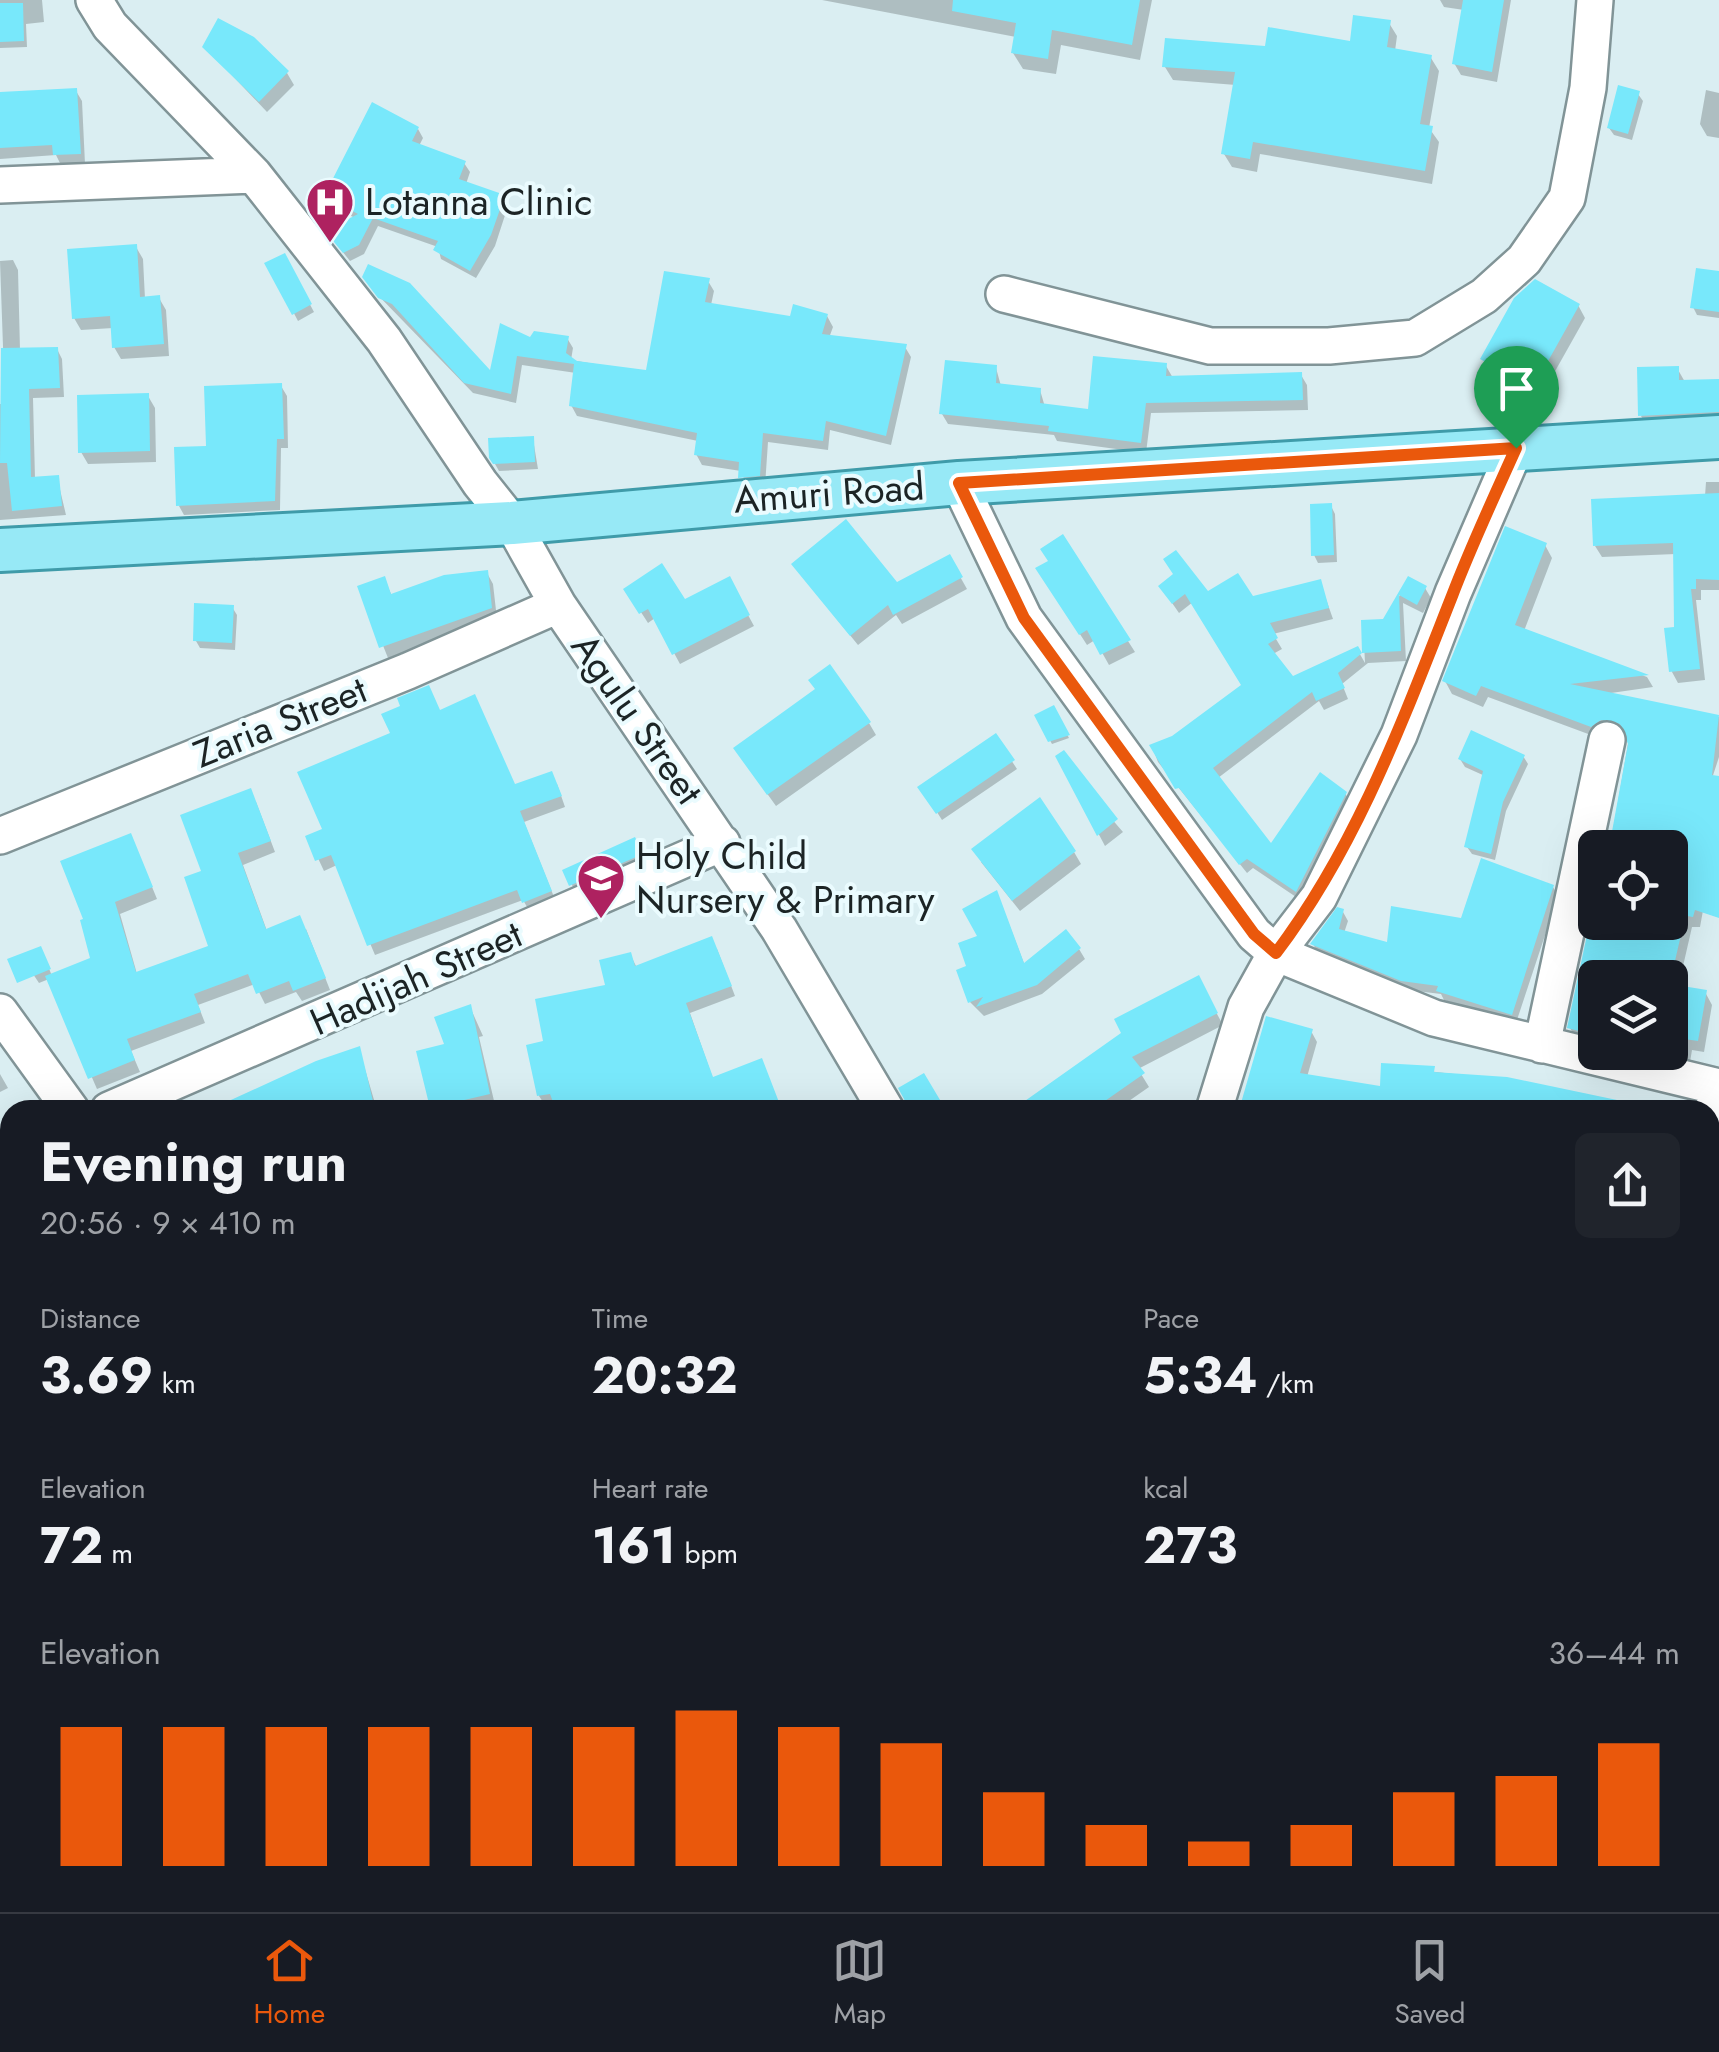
<!DOCTYPE html>
<meta charset="utf-8">
<style>
:root{--surface:#171b24;--page:#20242c;--text:#f1f3f6;--muted:#9ea1a6;--line:#363941;--accent:#ea580c}
body{margin:0;font-family:Jost,sans-serif;background:var(--page);color:var(--text);height:100vh;display:flex;flex-direction:column;font-size:38px;white-space:nowrap}
*{box-sizing:border-box;margin:0}
p{font-size:32px;color:var(--muted)}
.icon{flex:none;width:55px;height:55px;fill:none;stroke:currentColor;stroke-width:2;stroke-linecap:round;stroke-linejoin:round}
.map{position:relative;flex:1;overflow:hidden}
.side{position:absolute;left:0px;top:1100px;width:1720px;height:812px;display:flex;flex-direction:column;background:var(--surface);border-radius:30px 30px 0 0;box-shadow:0 10px 40px #0002}
.side>*{flex:none}
.tools{position:absolute;left:1578px;top:830px;display:grid;gap:20px}
.tools a{display:grid;place-items:center;width:110px;height:110px;border-radius:15px;background:var(--surface);box-shadow:0 10px 40px #0002;font-size:50px}
.pin{position:absolute;display:grid;place-items:center;width:85px;height:85px;color:#fff;margin:-102px -42px;border-radius:50% 50% 50% 0;rotate:-45deg;box-shadow:0 0 10px #0007}
.pin .icon{rotate:45deg}
.round{display:grid;place-items:center;flex:none;width:105px;height:105px;border-radius:15px;background:var(--page)}
.overview{display:flex;align-items:center;justify-content:space-between;height:170px;padding:0 40px}
h1{font-size:55px;font-weight:700;line-height:75px}
.stats{display:grid;grid-template-columns:repeat(3,1fr);gap:15px;height:170px;padding:10px 40px}
.stats div{display:grid;align-content:center}
.stats b{font-size:50px;font-weight:700}
.stats small{font-size:28px;font-weight:400}
.stats p{font-size:28px}
.chart{height:280px;padding:20px 40px}
.chart p{display:flex;justify-content:space-between}
.chart svg{width:100%;height:180px;margin-top:10px;stroke:var(--accent);stroke-width:6}
.tab-bar{display:flex;justify-content:space-around;align-items:center;height:140px;border-top:2px solid var(--line);background:var(--surface);font-size:28px;color:var(--muted)}
.tab-bar a{display:grid;justify-items:center;gap:5px}
.tab-bar .current{color:var(--accent)}
.map>svg:first-child{display:block}
.shadow{fill:#0003}
.building{fill:#78e8fb}
.lines{fill:none;stroke-linecap:round;stroke-linejoin:round}
.minor-casing{stroke:#819497;stroke-width:40}
.major-casing{stroke:#3f9ba9;stroke-width:48}
.minor{stroke:#fff;stroke-width:35}
.major{stroke:#97e9f6;stroke-width:42}
.route-casing{stroke:#fff;stroke-width:20}
.route{stroke:#ea580c;stroke-width:12}
.labels{text-anchor:middle;stroke-width:8;stroke-linejoin:round;paint-order:stroke}
.poi-label{font-size:38px;fill:#1c2425;stroke:#eafbfe;text-anchor:start}
.street-label{font-size:38px;fill:#1c2425;stroke:#eafbfe}
</style>
<div class="map">
<svg width="1719" height="1912" viewBox="0 0 1719 1912">
<rect width="100%" height="100%" fill="#daeef2"/>
<path class="shadow" d="M 0,0 L 42,0 L 44,22 L 26,24 L 27,47 L 0,48 Z
M 822,0 L 1152,0 L 1140,60 L 1061,45 L 1056,74 L 1023,69 L 1013,53 L 1016,37 Z
M 1440,0 L 1511,0 L 1497,82 L 1461,75 L 1454,63 L 1464,10 L 1444,7 Z
M 1389,23 L 1397,36 L 1395,51 L 1431,58 L 1439,71 L 1429,128 L 1439,142 L 1432,184 L 1260,154 L 1257,172 L 1232,167 L 1224,154 L 1236,85 L 1173,80 L 1165,67 L 1267,48 L 1352,44 Z
M 205,47 L 287,73 L 294,85 L 267,112 Z
M 1706,90 L 1719,93 L 1719,138 L 1707,136 L 1700,124 Z
M 76,91 L 82,101 L 85,164 L 61,165 L 56,155 L 0,159 L 0,95 Z
M 1638,94 L 1643,101 L 1632,140 L 1614,135 L 1609,128 Z
M 418,129 L 423,138 L 419,146 L 464,163 L 470,172 L 466,184 L 503,197 L 508,206 L 495,246 L 476,278 L 441,259 L 438,247 L 378,226 L 364,254 L 350,261 L 334,241 L 355,218 L 332,206 L 326,196 Z
M 136,247 L 143,259 L 145,299 L 159,298 L 166,310 L 169,356 L 121,359 L 114,347 L 113,328 L 81,330 L 74,318 Z
M 284,256 L 314,312 L 298,321 L 268,264 Z
M 13,260 L 18,270 L 20,350 L 57,349 L 62,359 L 64,397 L 33,398 L 35,479 L 57,477 L 66,515 L 0,520 L 0,404 L 5,404 L 0,261 Z
M 1719,273 L 1719,318 L 1697,315 L 1693,307 Z
M 708,281 L 714,291 L 711,305 L 791,319 L 827,316 L 833,327 L 829,338 L 905,347 L 911,357 L 891,445 L 830,430 L 828,450 L 768,442 L 765,486 L 747,487 L 741,471 L 702,465 L 696,454 L 698,441 L 577,416 L 571,405 L 576,373 L 522,365 L 516,403 L 473,393 L 371,288 L 491,375 L 532,340 L 567,338 L 573,348 L 571,360 L 648,373 Z
M 1578,305 L 1585,318 L 1540,398 L 1490,371 L 1483,359 Z
M 1166,366 L 1173,378 L 1301,375 L 1307,385 L 1308,410 L 1151,413 L 1146,453 L 1057,441 L 1054,435 L 948,424 L 942,414 L 996,368 L 1001,386 L 1040,390 L 1045,407 L 1090,412 Z
M 1677,368 L 1685,382 L 1719,381 L 1719,426 L 1648,428 L 1641,416 Z
M 281,386 L 287,396 L 288,448 L 281,448 L 280,510 L 184,515 L 179,506 L 209,448 Z
M 148,396 L 155,408 L 156,462 L 88,464 L 81,452 Z
M 533,439 L 538,469 L 499,471 L 491,457 Z
M 1706,482 L 1719,482 L 1719,590 L 1701,590 L 1701,600 L 1696,600 L 1705,680 L 1678,683 L 1672,672 L 1677,629 L 1676,554 L 1602,557 L 1595,546 L 1705,496 Z
M 1331,506 L 1335,514 L 1337,562 L 1318,563 L 1314,555 Z
M 1062,538 L 1135,652 L 1109,665 L 1095,640 L 1087,645 L 1045,580 Z
M 1545,545 L 1552,558 L 1524,631 L 1647,677 L 1653,687 L 1604,694 L 1719,717 L 1719,757 L 1690,846 L 1712,861 L 1700,927 L 1692,927 L 1678,988 L 1705,992 L 1712,1005 L 1704,1052 L 1692,1050 L 1689,1068 L 1627,1052 L 1670,1052 L 1670,978 L 1595,978 L 1595,1045 L 1577,1040 L 1570,1028 L 1595,910 L 1595,922 L 1670,922 L 1670,848 L 1610,848 L 1629,738 L 1621,731 L 1599,738 L 1488,697 L 1483,707 L 1452,694 L 1445,681 Z
M 949,557 L 967,589 L 902,624 L 896,615 L 858,645 L 801,575 L 897,586 Z
M 487,573 L 493,584 L 497,619 L 388,658 L 360,588 L 384,579 L 392,596 Z
M 1409,579 L 1425,588 L 1431,598 L 1423,613 L 1403,603 L 1406,661 L 1368,663 L 1342,684 L 1348,699 L 1324,710 L 1319,701 L 1218,778 L 1271,847 L 1345,793 L 1351,804 L 1302,901 L 1253,868 L 1247,873 L 1158,762 L 1152,746 L 1173,739 L 1244,685 L 1193,602 L 1179,613 L 1161,587 L 1252,599 L 1320,582 L 1333,619 L 1273,634 L 1282,649 L 1273,654 L 1292,679 L 1357,649 L 1365,663 L 1363,622 L 1385,621 Z
M 729,580 L 754,626 L 680,664 L 655,618 L 648,623 L 626,589 L 684,602 Z
M 232,607 L 237,615 L 235,650 L 200,648 L 196,641 Z
M 1053,708 L 1069,738 L 1052,744 L 1037,716 Z
M 440,712 L 515,787 L 557,784 L 565,807 L 524,822 L 556,902 L 530,912 L 523,900 L 375,955 L 337,865 L 324,871 L 308,837 L 325,830 Z
M 869,723 L 876,735 L 776,806 L 743,760 Z
M 996,737 L 1017,769 L 942,820 L 921,787 Z
M 1523,756 L 1528,764 L 1506,811 L 1495,860 L 1472,854 L 1467,847 L 1485,776 L 1465,767 L 1460,759 Z
M 1058,757 L 1123,832 L 1105,846 Z
M 256,802 L 275,852 L 243,865 L 267,931 L 306,929 L 330,990 L 302,1001 L 296,992 L 265,1004 L 255,984 L 198,1005 L 205,1023 L 131,1051 L 140,1072 L 97,1089 L 49,979 L 39,983 L 21,956 L 44,956 L 52,976 L 93,959 L 83,921 L 136,848 L 157,899 L 120,914 L 137,974 L 212,947 L 204,872 Z
M 638,848 L 645,862 L 576,893 L 565,871 Z
M 1074,852 L 1081,864 L 1020,911 L 981,862 Z
M 1553,887 L 1558,896 L 1516,1023 L 1444,1000 L 1441,994 L 1408,990 L 1318,953 L 1313,944 L 1343,912 L 1348,921 L 1344,933 L 1389,945 Z
M 1001,903 L 1025,966 L 1079,949 L 1085,959 L 1042,994 L 984,1016 L 970,1002 L 969,967 Z
M 717,949 L 735,996 L 690,1013 L 713,1079 L 781,1110 L 559,1110 L 556,1103 L 545,1105 L 539,1096 L 546,1043 L 608,987 L 630,954 L 637,968 Z
M 1198,979 L 1223,1025 L 1138,1069 L 1149,1087 L 1116,1110 L 1017,1110 Z
M 470,1007 L 483,1036 L 479,1037 L 495,1105 L 433,1110 Z
M 1311,1031 L 1317,1042 L 1307,1077 L 1382,1089 L 1383,1066 L 1507,1080 L 1642,1110 L 1241,1110 Z
M 359,1049 L 377,1110 L 230,1110 Z
M 0,1074 L 8,1088 L 0,1092 Z
M 1719,1147 L 1719,1219 L 1710,1218 L 1710,1148 Z
M 10,1214 L 10,1240 L 0,1224 Z
M 1719,1329 L 1719,1438 L 1710,1436 L 1710,1360 L 1715,1361 Z
M 1710,1515 L 1719,1515 L 1719,1707 L 1710,1707 Z
M 10,1585 L 10,1618 L 0,1600 L 0,1591 Z
M 1710,1740 L 1719,1759 L 1719,1875 L 1710,1880 Z
M 80,1902 L 235,1902 L 235,1903 L 221,1912 L 187,1912 L 183,1907 L 176,1912 L 137,1912 L 133,1906 L 123,1912 L 85,1912 Z
M 366,1902 L 535,1902 L 535,1903 L 523,1912 L 374,1912 Z
M 680,1902 L 913,1902 L 919,1912 L 684,1912 Z
M 996,1902 L 1031,1902 L 1001,1911 Z
M 1302,1902 L 1380,1902 L 1370,1912 L 1291,1912 Z
M 1404,1902 L 1540,1902 L 1523,1912 L 1409,1912 Z"/>
<path class="building" d="M 953,0 L 1140,0 L 1132,45 L 1052,30 L 1048,59 L 1011,53 L 1016,23 L 952,11 Z
M 1463,0 L 1504,0 L 1492,72 L 1452,64 Z
M 0,3 L 23,3 L 24,41 L 0,42 Z
M 1353,15 L 1391,20 L 1387,47 L 1432,55 L 1420,124 L 1433,126 L 1425,171 L 1253,142 L 1250,159 L 1221,154 L 1235,72 L 1162,67 L 1165,38 L 1265,46 L 1268,27 L 1350,41 Z
M 218,18 L 254,37 L 289,71 L 259,102 L 202,47 Z
M 1618,85 L 1640,91 L 1628,134 L 1607,128 Z
M 77,88 L 81,154 L 53,155 L 52,145 L 0,148 L 0,92 Z
M 372,102 L 419,127 L 412,141 L 466,161 L 459,179 L 505,195 L 491,235 L 470,271 L 433,250 L 438,241 L 373,218 L 359,245 L 343,253 L 325,231 L 358,214 L 324,196 Z
M 137,244 L 140,297 L 160,295 L 164,344 L 112,348 L 110,316 L 72,319 L 67,249 Z
M 285,253 L 312,304 L 292,315 L 264,263 Z
M 368,264 L 410,283 L 490,370 L 500,323 L 530,337 L 534,331 L 569,336 L 566,353 L 577,361 L 646,370 L 664,271 L 710,278 L 705,302 L 790,316 L 793,304 L 828,314 L 822,334 L 907,344 L 886,436 L 826,421 L 823,441 L 763,433 L 760,476 L 738,478 L 739,462 L 694,455 L 697,433 L 569,406 L 574,364 L 517,356 L 511,394 L 464,383 L 392,304 L 378,298 L 362,277 Z
M 1696,268 L 1719,271 L 1719,312 L 1690,308 Z
M 1535,279 L 1580,304 L 1533,388 L 1480,359 L 1514,298 Z
M 58,347 L 60,388 L 29,389 L 31,477 L 59,475 L 62,506 L 12,511 L 7,463 L 0,463 L 1,348 Z
M 1093,356 L 1167,363 L 1166,376 L 1302,372 L 1303,400 L 1146,403 L 1141,443 L 1048,431 L 1049,426 L 939,414 L 945,360 L 997,365 L 996,383 L 1041,388 L 1040,403 L 1088,409 Z
M 1679,366 L 1679,380 L 1719,379 L 1719,412 L 1638,416 L 1637,367 Z
M 282,383 L 284,439 L 277,439 L 275,501 L 176,506 L 174,447 L 206,446 L 204,386 Z
M 149,393 L 150,451 L 78,453 L 77,395 Z
M 534,436 L 535,462 L 493,464 L 489,458 L 488,438 Z
M 1719,493 L 1719,580 L 1696,579 L 1696,589 L 1691,589 L 1700,669 L 1669,672 L 1664,628 L 1674,627 L 1673,543 L 1593,546 L 1591,499 Z
M 1332,503 L 1334,555 L 1311,556 L 1310,504 Z
M 846,519 L 897,582 L 950,554 L 963,577 L 893,615 L 888,605 L 850,636 L 791,564 Z
M 1505,526 L 1547,543 L 1515,625 L 1649,675 L 1570,684 L 1719,715 L 1712,775 L 1719,776 L 1719,918 L 1695,910 L 1693,917 L 1670,913 L 1670,848 L 1609,848 L 1628,744 L 1620,724 L 1601,720 L 1591,727 L 1481,686 L 1476,696 L 1442,681 Z
M 1063,534 L 1131,640 L 1100,655 L 1087,630 L 1079,635 L 1035,568 L 1048,561 L 1040,549 Z
M 1176,550 L 1208,591 L 1238,573 L 1253,596 L 1321,579 L 1329,608 L 1270,623 L 1278,638 L 1268,644 L 1293,676 L 1358,646 L 1362,653 L 1361,620 L 1383,619 L 1408,576 L 1427,586 L 1417,605 L 1399,595 L 1401,651 L 1362,653 L 1338,673 L 1345,688 L 1316,701 L 1312,692 L 1213,768 L 1271,843 L 1320,772 L 1347,792 L 1296,892 L 1247,859 L 1239,865 L 1179,788 L 1175,789 L 1149,745 L 1172,736 L 1241,685 L 1185,594 L 1172,604 L 1158,586 L 1173,574 L 1163,559 Z
M 662,563 L 685,599 L 730,576 L 750,615 L 672,655 L 648,609 L 639,614 L 623,589 Z
M 488,570 L 492,608 L 379,648 L 357,586 L 385,576 L 391,594 L 444,575 Z
M 194,603 L 234,605 L 232,643 L 193,641 Z
M 830,664 L 871,722 L 767,795 L 733,748 L 815,689 L 808,680 Z
M 429,685 L 440,710 L 475,694 L 515,784 L 552,771 L 562,796 L 520,811 L 552,891 L 522,903 L 517,890 L 367,946 L 331,855 L 315,861 L 305,836 L 322,829 L 297,772 L 390,733 L 381,714 L 400,706 L 397,698 Z
M 1054,705 L 1070,735 L 1048,742 L 1034,715 Z
M 1471,730 L 1525,755 L 1503,802 L 1491,854 L 1464,847 L 1483,771 L 1458,759 Z
M 996,733 L 1015,760 L 936,814 L 917,787 Z
M 1064,750 L 1118,819 L 1097,836 L 1055,756 Z
M 251,788 L 271,841 L 238,853 L 266,929 L 300,915 L 326,978 L 293,991 L 289,981 L 256,994 L 248,974 L 194,994 L 201,1012 L 127,1039 L 135,1060 L 88,1079 L 45,976 L 90,958 L 80,920 L 83,919 L 60,861 L 131,833 L 153,887 L 115,902 L 136,972 L 208,946 L 184,877 L 201,871 L 180,815 Z
M 1040,797 L 1076,851 L 1012,901 L 971,849 Z
M 635,837 L 643,854 L 569,886 L 562,870 Z
M 1481,858 L 1554,885 L 1512,1015 L 1436,991 L 1438,986 L 1401,981 L 1310,944 L 1337,907 L 1344,909 L 1339,929 L 1387,942 L 1391,906 L 1461,918 Z
M 997,890 L 1024,963 L 1066,929 L 1081,948 L 1037,985 L 976,1007 L 983,997 L 968,1003 L 956,970 L 966,966 L 958,943 L 977,936 L 962,909 Z
M 1595,898 L 1595,922 L 1684,922 L 1671,978 L 1595,978 L 1595,1035 L 1567,1028 Z
M 712,936 L 732,986 L 686,1003 L 713,1077 L 762,1058 L 782,1110 L 556,1110 L 550,1094 L 537,1096 L 526,1045 L 543,1041 L 535,999 L 605,985 L 599,960 L 631,952 L 635,966 Z
M 41,946 L 51,969 L 17,983 L 7,959 Z
M 1199,975 L 1218,1013 L 1132,1057 L 1145,1073 L 1092,1110 L 1012,1110 L 1121,1033 L 1114,1019 Z
M 1670,984 L 1707,990 L 1698,1041 L 1670,1037 Z
M 471,1004 L 490,1094 L 430,1108 L 416,1051 L 444,1044 L 434,1017 Z
M 1266,1016 L 1313,1029 L 1300,1073 L 1380,1086 L 1381,1063 L 1435,1066 L 1434,1072 L 1507,1077 L 1617,1100 L 1616,1110 L 1239,1110 Z
M 360,1046 L 375,1110 L 209,1110 L 316,1061 Z
M 924,1073 L 946,1110 L 910,1110 L 898,1088 Z"/>
<g class="lines">
<g class="minor-casing">
<path id="minor" d="M 94,0 L 110,26 L 254,175 L 384,340 L 480,483 L 512,523 L 558,605 L 779,929 L 886,1110
M 0,185 L 254,175
M 1004,294 L 1210,346 L 1329,346 L 1415,338 L 1484,296 L 1524,260 L 1567,198 L 1588,88 L 1595,0
M 959,483 L 1024,618 L 1254,934 L 1276,953 L 1434,1018 L 1719,1087
M 0,836 L 408,671 L 558,605
M 0,1012 L 71,1110
M 1542,1045 L 1607,740
M 109,1110 L 722,843
M 1214,1110 L 1246,1007 L 1276,953 L 1319,897 L 1399,735 L 1453,593 L 1516,447
M 1710,1125 L 1718,1087
M 0,1434 L 10,1448
M 0,1829 L 10,1844
M 1710,1889 L 1719,1883
M 49,1902 L 55,1912
M 325,1902 L 332,1912
M 632,1902 L 638,1912
M 1204,1902 L 1209,1912
M 1587,1902 L 1592,1912
M 1115,1912 L 1135,1902
M 1677,1912 L 1690,1902"/>
</g>
<g class="major-casing">
<path id="major" d="M 0,550 L 512,523 L 959,483 L 1719,437"/>
</g>
<use href="#minor" class="minor"/>
<use href="#major" class="major"/>
</g>
<g class="lines">
<g class="route-casing">
<path id="route" d="M 1516,448 C 1494,497 1471,546 1452,596 C 1403,720 1357,846 1276,953 L 1254,934 L 1024,618 L 959,483 Z"/>
</g>
<use href="#route" class="route"/>
</g>
<defs>
<g id="hospital-pin" transform="scale(2.5)"><path d="M0 17L-7.5 6A9.5 9.5 0 1 1 7.5 6Z" fill="#ae2260" stroke="#eafbfe"/><path d="M-5-5h3v3.5h4V-5h3V5h-3V1.5h-4V5h-3Z" fill="#fff"/></g>
<g id="school-pin" transform="scale(2.5)"><path d="M0 17L-7.5 6A9.5 9.5 0 1 1 7.5 6Z" fill="#ae2260" stroke="#eafbfe"/><path d="M0-5L7-2L0 1L-7-2ZM-4 1L0 2.5L4 1V4Q0 6-4 4Z" fill="#fff"/></g>
</defs>
<g fill-rule="evenodd">
<use href="#hospital-pin" x="330" y="202"/>
<use href="#school-pin" x="601" y="878"/>
</g>
<g class="labels">
<g class="poi-label">
<text x="365" y="215">Lotanna Clinic</text>
<text x="636" y="869">Holy Child<tspan x="636" dy="44">Nursery &amp; Primary</tspan></text>
</g>
<g class="street-label">
<text transform="translate(829 493) rotate(-4)" y="13">Amuri Road</text>
<text transform="translate(637 719) rotate(55)" y="13">Agulu Street</text>
<text transform="translate(280 722) rotate(-22)" y="13">Zaria Street</text>
<text transform="translate(416 978) rotate(-24)" y="13">Hadijah Street</text>
</g>
</g>
</svg>
<div class="tools">
<a><svg class="icon" aria-label="locate" viewBox="0 0 24 24"><circle cx="12" cy="12" r="6"/><path d="M12 2v4M12 18v4M2 12h4M18 12h4"/></svg></a>
<a><svg class="icon" aria-label="layers" viewBox="0 0 24 24"><path d="M12 4l9 5-9 5-9-5zM3 14l9 5 9-5"/></svg></a>
</div>
<div class="pin" style="left:1516px;top:448px;background:#1e9e55"><svg class="icon" aria-label="arrive" viewBox="0 0 24 24"><path d="M6 21V4h12l-3 4 3 4H6"/></svg></div>
<section class="side">
<div class="overview"><div><h1>Evening run</h1><p>20:56 · 9 × 410 m</p></div><a class="round"><svg class="icon" aria-label="share" viewBox="0 0 24 24"><path d="M12 15V3M7 8l5-5 5 5M5 13v7h14v-7"/></svg></a></div>
<div class="stats">
<div><p>Distance</p><b>3.69<small> km</small></b></div>
<div><p>Time</p><b>20:32</b></div>
<div><p>Pace</p><b>5:34<small> /km</small></b></div>
</div>
<div class="stats">
<div><p>Elevation</p><b>72<small> m</small></b></div>
<div><p>Heart rate</p><b>161<small> bpm</small></b></div>
<div><p>kcal</p><b>273</b></div>
</div>
<div class="chart"><p><span>Elevation</span>36–44 m</p>
<svg viewBox="0 0 160 44" preserveAspectRatio="none"><path d="M5 44V10M15 44V10M25 44V10M35 44V10M45 44V10M55 44V10M65 44V6M75 44V10M85 44V14M95 44V26M105 44V34M115 44V38M125 44V34M135 44V26M145 44V22M155 44V14"/></svg>
</div>
</section>
</div>
<nav class="tab-bar">
<a class="current"><svg class="icon" aria-label="home" viewBox="0 0 24 24"><path d="M3 11l9-7 9 7M6 9v11h12V9"/></svg>Home</a>
<a><svg class="icon" aria-label="map" viewBox="0 0 24 24"><path d="M3 6l6-2 6 2 6-2v14l-6 2-6-2-6 2zM9 4v14M15 6v14"/></svg>Map</a>
<a><svg class="icon" aria-label="saved" viewBox="0 0 24 24"><path d="M7 4h10v16l-5-4-5 4z"/></svg>Saved</a>
</nav>
